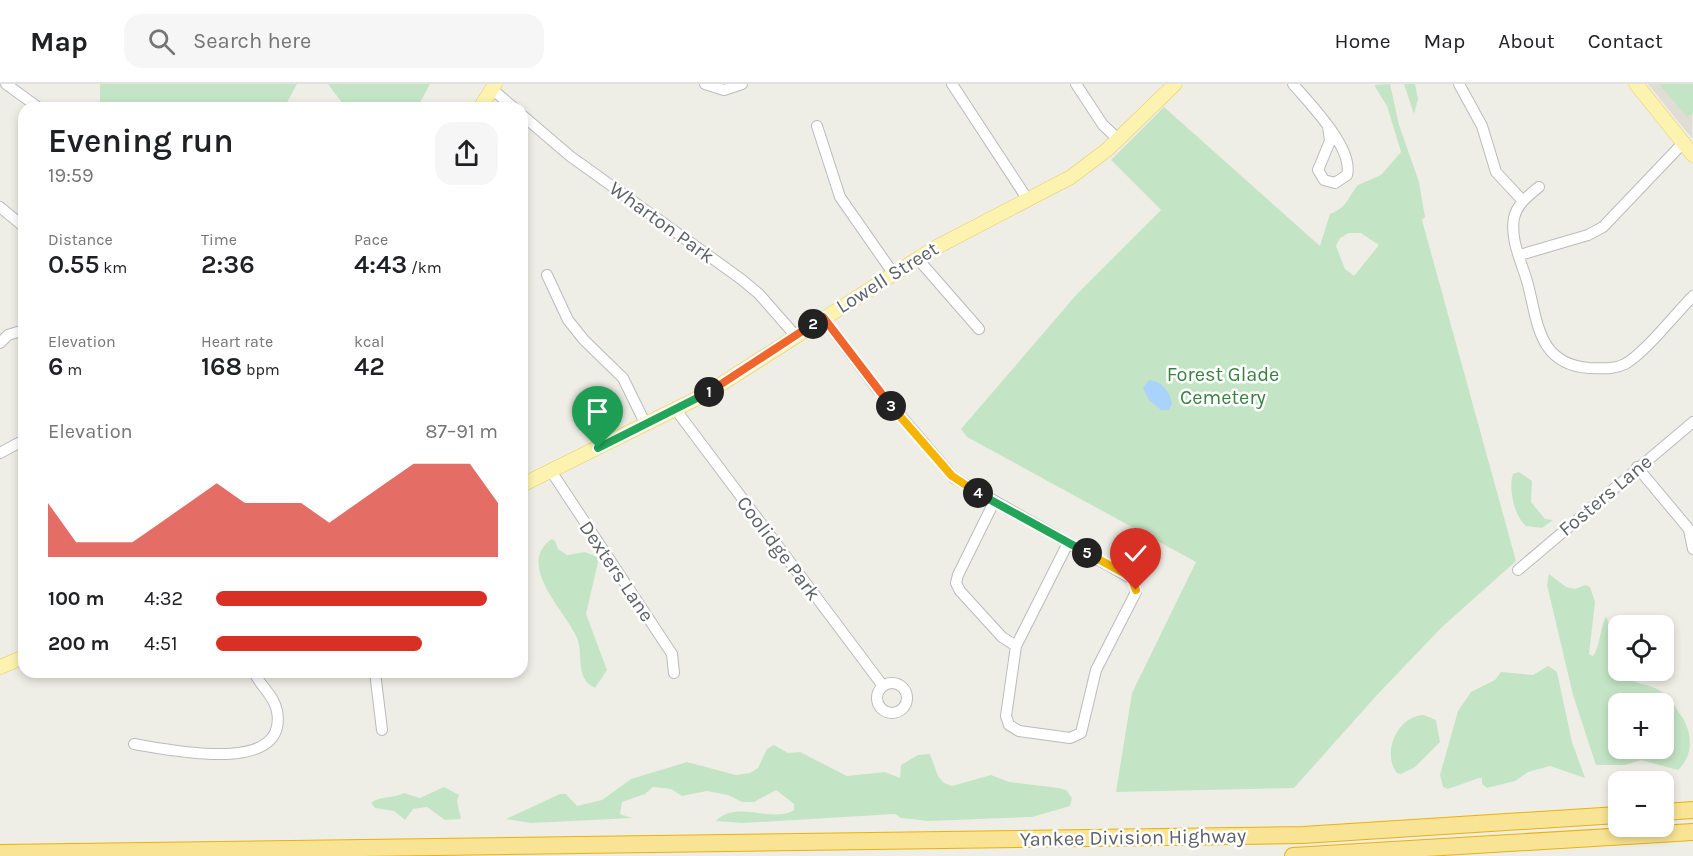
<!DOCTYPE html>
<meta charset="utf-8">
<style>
:root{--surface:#fff;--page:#f6f6f6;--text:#202124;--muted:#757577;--line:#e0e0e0;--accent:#d93025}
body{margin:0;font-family:Karla,sans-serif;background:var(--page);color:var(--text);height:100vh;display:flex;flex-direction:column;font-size:22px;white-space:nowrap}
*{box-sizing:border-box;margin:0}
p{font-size:20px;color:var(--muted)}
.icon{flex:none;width:33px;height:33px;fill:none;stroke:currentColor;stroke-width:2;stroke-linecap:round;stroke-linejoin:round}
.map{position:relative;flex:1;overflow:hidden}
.sheet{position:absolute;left:18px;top:18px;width:510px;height:576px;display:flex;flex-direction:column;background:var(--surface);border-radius:18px;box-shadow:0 3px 9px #0003}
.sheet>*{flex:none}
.tools{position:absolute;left:1608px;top:531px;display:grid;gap:12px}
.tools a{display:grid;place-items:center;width:66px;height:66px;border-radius:12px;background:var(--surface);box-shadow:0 3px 9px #0003;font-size:30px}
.pin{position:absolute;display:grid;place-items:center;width:51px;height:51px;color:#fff;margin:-62px -26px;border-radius:50% 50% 50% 0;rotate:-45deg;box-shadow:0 0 6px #0007}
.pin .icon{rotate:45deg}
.km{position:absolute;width:30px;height:30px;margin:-15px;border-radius:50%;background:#222;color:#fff;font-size:16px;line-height:30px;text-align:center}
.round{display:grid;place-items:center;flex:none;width:63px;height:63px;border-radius:18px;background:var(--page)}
.summary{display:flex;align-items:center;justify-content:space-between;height:102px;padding:0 30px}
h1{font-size:33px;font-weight:600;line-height:45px}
.metrics{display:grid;grid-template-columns:repeat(3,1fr);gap:9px;height:102px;padding:6px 30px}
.metrics div{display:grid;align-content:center}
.metrics b{font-size:26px;font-weight:600}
.metrics small{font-size:16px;font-weight:400}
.metrics p{font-size:16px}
.chart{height:168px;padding:12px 30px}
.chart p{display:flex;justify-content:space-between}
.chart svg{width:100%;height:108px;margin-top:6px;fill:var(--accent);opacity:.7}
ul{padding:0 30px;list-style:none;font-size:20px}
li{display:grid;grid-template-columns:96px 72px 1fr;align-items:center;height:45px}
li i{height:15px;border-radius:8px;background:var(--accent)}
header{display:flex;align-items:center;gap:36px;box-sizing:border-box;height:84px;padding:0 30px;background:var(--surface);border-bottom:2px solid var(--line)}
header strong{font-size:28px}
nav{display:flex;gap:33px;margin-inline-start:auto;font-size:21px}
.search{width:420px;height:54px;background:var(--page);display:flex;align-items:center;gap:15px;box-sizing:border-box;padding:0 21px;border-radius:18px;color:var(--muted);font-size:22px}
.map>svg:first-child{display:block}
.education{fill:#dfddd4}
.green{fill:#c4e5c5;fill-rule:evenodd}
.water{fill:#aad3fb}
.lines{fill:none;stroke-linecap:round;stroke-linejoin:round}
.minor-casing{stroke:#b8bbbf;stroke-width:12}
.major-casing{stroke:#ebcc63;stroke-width:15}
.highway-casing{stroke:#ebb10a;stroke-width:18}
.minor{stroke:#fff;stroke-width:10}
.major{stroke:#fbf3af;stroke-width:14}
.highway{stroke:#f8e494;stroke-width:16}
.split-1-casing{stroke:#fff;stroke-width:12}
.split-2-casing{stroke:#fff;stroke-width:12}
.split-3-casing{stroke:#fff;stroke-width:12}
.split-4-casing{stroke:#fff;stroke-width:12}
.split-5-casing{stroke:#fff;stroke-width:12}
.split-6-casing{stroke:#fff;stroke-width:12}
.split-1{stroke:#22a559;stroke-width:8}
.split-2{stroke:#f0652b;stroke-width:8}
.split-3{stroke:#f0652b;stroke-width:8}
.split-4{stroke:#f5b400;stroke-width:8}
.split-5{stroke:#22a559;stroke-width:8}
.split-6{stroke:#f5b400;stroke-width:8}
.labels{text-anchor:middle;stroke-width:5;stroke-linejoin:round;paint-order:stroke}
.street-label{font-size:20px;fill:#5d6166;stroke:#fff}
.park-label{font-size:20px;fill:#388240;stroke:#fff}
</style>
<header>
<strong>Map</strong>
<div class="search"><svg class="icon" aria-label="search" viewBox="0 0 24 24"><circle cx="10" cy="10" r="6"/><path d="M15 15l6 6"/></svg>Search here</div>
<nav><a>Home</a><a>Map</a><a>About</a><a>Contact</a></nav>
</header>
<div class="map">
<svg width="1693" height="772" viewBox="0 0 1693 772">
<rect width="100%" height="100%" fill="#efeee6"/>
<path class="education" d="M 1648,0 L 1693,0 L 1692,54 L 1681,41 Z"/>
<path class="green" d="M 100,0 L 297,0 L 284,24 L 100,24 Z
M 328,0 L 430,0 L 417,24 L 346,24 Z
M 1390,0 L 1399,41 L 1419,98 L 1425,133 L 1422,136 L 1516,477 L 1442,543 L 1377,611 L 1294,704 L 1116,708 L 1132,609 L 1196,478 L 967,353 L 961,345 L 1077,210 L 1161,126 L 1111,76 L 1164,23 L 1320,162 L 1330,130 C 1348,123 1347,114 1358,101 L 1381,91 L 1401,68 L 1387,22 L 1374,1 ZM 1349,149 L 1361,149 L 1379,161 L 1354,192 L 1345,185 L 1336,162 L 1340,154 Z
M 1404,0 L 1415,0 L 1418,15 L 1414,30 Z
M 1659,0 L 1693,0 L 1693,29 L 1687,33 Z
M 1519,388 L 1532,397 L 1531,418 L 1545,435 L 1553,436 L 1542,444 L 1526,442 C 1514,432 1508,404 1513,390 Z
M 552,455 L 555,457 L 558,465 L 567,471 L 585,468 L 597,473 L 598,478 L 586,530 L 607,586 L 595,604 C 574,594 584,571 577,554 C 567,529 514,480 552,455 Z
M 1549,490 L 1566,503 L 1575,505 L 1585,501 L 1590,503 L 1595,518 L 1589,570 L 1593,572 C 1600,563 1600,544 1606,532 L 1618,563 L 1618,586 L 1623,587 C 1631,602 1645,598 1659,606 C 1671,613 1675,624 1683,634 C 1693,652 1693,672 1678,686 L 1641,676 L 1625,681 L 1596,681 L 1573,611 L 1547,501 ZM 1618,620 L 1664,620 L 1664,664 L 1618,664 Z
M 1548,582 L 1557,588 L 1572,658 L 1585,694 L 1550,682 L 1528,688 L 1515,697 L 1487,704 L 1482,700 L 1482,694 L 1479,694 L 1448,705 L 1443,703 L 1440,691 L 1458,627 L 1471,608 L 1495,596 L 1501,588 L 1533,591 Z
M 1424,631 L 1436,636 L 1440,658 L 1415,683 L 1401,690 L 1397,689 C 1381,669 1398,631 1424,631 Z
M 774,661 L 788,669 L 800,668 L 847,692 L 885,688 L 900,694 L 901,681 L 918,671 L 930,670 L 938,692 L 944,699 L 952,702 L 991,691 L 1009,698 L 1059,704 L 1066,706 L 1072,714 L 1070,722 L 1032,733 L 929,737 L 901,734 L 895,730 L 743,739 L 716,737 C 736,715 772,740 794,726 L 794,720 L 776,706 L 754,718 L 742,718 L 728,711 L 707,707 L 682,712 L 671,705 L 653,703 L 645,710 L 622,718 L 620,730 L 632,734 L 531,739 L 506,735 L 560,710 L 566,710 L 577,722 L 602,716 L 631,695 L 687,678 L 736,691 L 750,689 L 758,684 L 767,665 Z
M 444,703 L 459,711 L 457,717 L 461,735 L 445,736 L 427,723 L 413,725 L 405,736 L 394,727 L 375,724 L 371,719 C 381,711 393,715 404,709 L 420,714 Z"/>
<path class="water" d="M 1149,296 C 1161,297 1170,307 1172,320 L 1169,326 L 1161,326 L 1149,316 L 1143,304 Z"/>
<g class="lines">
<g class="minor-casing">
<path id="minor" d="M 6,0 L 39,24
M 705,0 L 724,6 L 742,0
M 952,0 L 1028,116
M 1076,0 L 1103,41 L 1118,55
M 1293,0 C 1309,19 1354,64 1347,91 L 1335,99 L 1324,96 L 1318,86 L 1330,57 L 1328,42
M 1459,0 L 1482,42 L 1496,88 L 1523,117
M 492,5 L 514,24
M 522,31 L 570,72 L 741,195 L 759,210 L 795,251
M 817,42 L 840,113 L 893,189
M 1539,103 C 1528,112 1517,120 1514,134 C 1510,155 1521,177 1527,197 C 1538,237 1537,280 1589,284 C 1601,284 1613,286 1625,280 C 1645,269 1675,230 1693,212
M 0,123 L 24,143
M 1520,171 L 1588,151 L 1603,143 L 1683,59
M 917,174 L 979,245
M 547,191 L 568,236 L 584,256 L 623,294 L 646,341
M 823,233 L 875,302 L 954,394 L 1134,496 L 1136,508 L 1096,586 L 1081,649 L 1070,654 L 1019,647 L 1009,641 L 1006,632 L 1016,562 L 1068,459
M 0,259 L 8,251 L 24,246
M 676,326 L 883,602
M 0,369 L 24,356
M 1637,383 L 1693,450
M 551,387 L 672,570 L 674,589
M 994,418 L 958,491 L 956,499 L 960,507 L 1002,553 L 1016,562
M 1689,446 L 1693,465
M 1518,486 L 1693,338
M 375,588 L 382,646
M877 614a15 15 0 1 1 30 0a15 15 0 1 1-30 0Z
M 134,660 C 166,665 289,693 277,627 C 274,611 260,602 254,588"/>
</g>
<g class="major-casing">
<path id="major" d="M 1636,0 L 1693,71
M 480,24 L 495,0
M 522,401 L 704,311 L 933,165 L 1071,93 L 1108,65 L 1175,0
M 0,583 L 24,573"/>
</g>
<g class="highway-casing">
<path id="highway" d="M 1664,728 L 1693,726
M 0,769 L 1303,751 L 1618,731
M 1293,772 L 1693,748"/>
</g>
<use href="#minor" class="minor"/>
<use href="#major" class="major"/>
<use href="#highway" class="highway"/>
</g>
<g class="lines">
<g class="split-1-casing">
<path id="split-1" d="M 598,364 L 709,308"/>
</g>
<g class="split-2-casing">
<path id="split-2" d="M 709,308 L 813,240"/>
</g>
<g class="split-3-casing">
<path id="split-3" d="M 813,240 L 823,233 L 891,322"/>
</g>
<g class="split-4-casing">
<path id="split-4" d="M 891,322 L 952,392 L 978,409"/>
</g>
<g class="split-5-casing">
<path id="split-5" d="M 978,409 L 1087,469"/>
</g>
<g class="split-6-casing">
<path id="split-6" d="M 1087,469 L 1131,493 L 1136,506"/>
</g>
<use href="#split-1" class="split-1"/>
<use href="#split-2" class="split-2"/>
<use href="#split-3" class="split-3"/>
<use href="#split-4" class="split-4"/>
<use href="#split-5" class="split-5"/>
<use href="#split-6" class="split-6"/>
</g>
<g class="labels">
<g class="street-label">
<text transform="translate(662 138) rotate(36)" y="7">Wharton Park</text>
<text transform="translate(887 193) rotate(-32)" y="7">Lowell Street</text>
<text transform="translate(1605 411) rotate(-40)" y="7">Fosters Lane</text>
<text transform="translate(779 464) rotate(53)" y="7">Coolidge Park</text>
<text transform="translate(617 487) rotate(56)" y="7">Dexters Lane</text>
<text transform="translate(1133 753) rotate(-1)" y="7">Yankee Division Highway</text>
</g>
<g class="park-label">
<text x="1223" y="297">Forest Glade<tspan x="1223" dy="23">Cemetery</tspan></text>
</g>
</g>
</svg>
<div class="tools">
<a><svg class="icon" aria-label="locate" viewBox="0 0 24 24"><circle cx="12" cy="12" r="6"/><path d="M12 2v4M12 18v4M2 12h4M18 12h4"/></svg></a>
<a>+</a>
<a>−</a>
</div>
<div class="pin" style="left:598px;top:364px;background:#1e9e55"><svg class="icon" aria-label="arrive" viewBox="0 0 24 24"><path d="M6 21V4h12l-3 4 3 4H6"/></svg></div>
<div class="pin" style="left:1136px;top:506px;background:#d93025"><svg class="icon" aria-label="check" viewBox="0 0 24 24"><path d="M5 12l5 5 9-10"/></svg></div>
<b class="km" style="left:709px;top:308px">1</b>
<b class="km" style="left:813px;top:240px">2</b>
<b class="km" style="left:891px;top:322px">3</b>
<b class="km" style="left:978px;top:409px">4</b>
<b class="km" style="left:1087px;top:469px">5</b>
<section class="sheet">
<div class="summary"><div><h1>Evening run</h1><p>19:59</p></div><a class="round"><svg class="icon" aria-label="share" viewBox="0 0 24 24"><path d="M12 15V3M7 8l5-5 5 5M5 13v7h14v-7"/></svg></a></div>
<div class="metrics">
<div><p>Distance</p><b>0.55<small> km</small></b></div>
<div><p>Time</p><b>2:36</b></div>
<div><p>Pace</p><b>4:43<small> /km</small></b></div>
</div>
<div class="metrics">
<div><p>Elevation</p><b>6<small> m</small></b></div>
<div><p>Heart rate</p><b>168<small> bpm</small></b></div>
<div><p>kcal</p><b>42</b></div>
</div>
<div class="chart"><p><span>Elevation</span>87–91 m</p>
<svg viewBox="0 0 160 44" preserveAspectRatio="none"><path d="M0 44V22L10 38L20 38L30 38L40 30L50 22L60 14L70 22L80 22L90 22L100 30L110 22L120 14L130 6L140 6L150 6L160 22V44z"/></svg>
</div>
<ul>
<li><b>100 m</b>4:32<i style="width:96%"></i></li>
<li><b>200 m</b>4:51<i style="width:73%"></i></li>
</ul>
</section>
</div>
